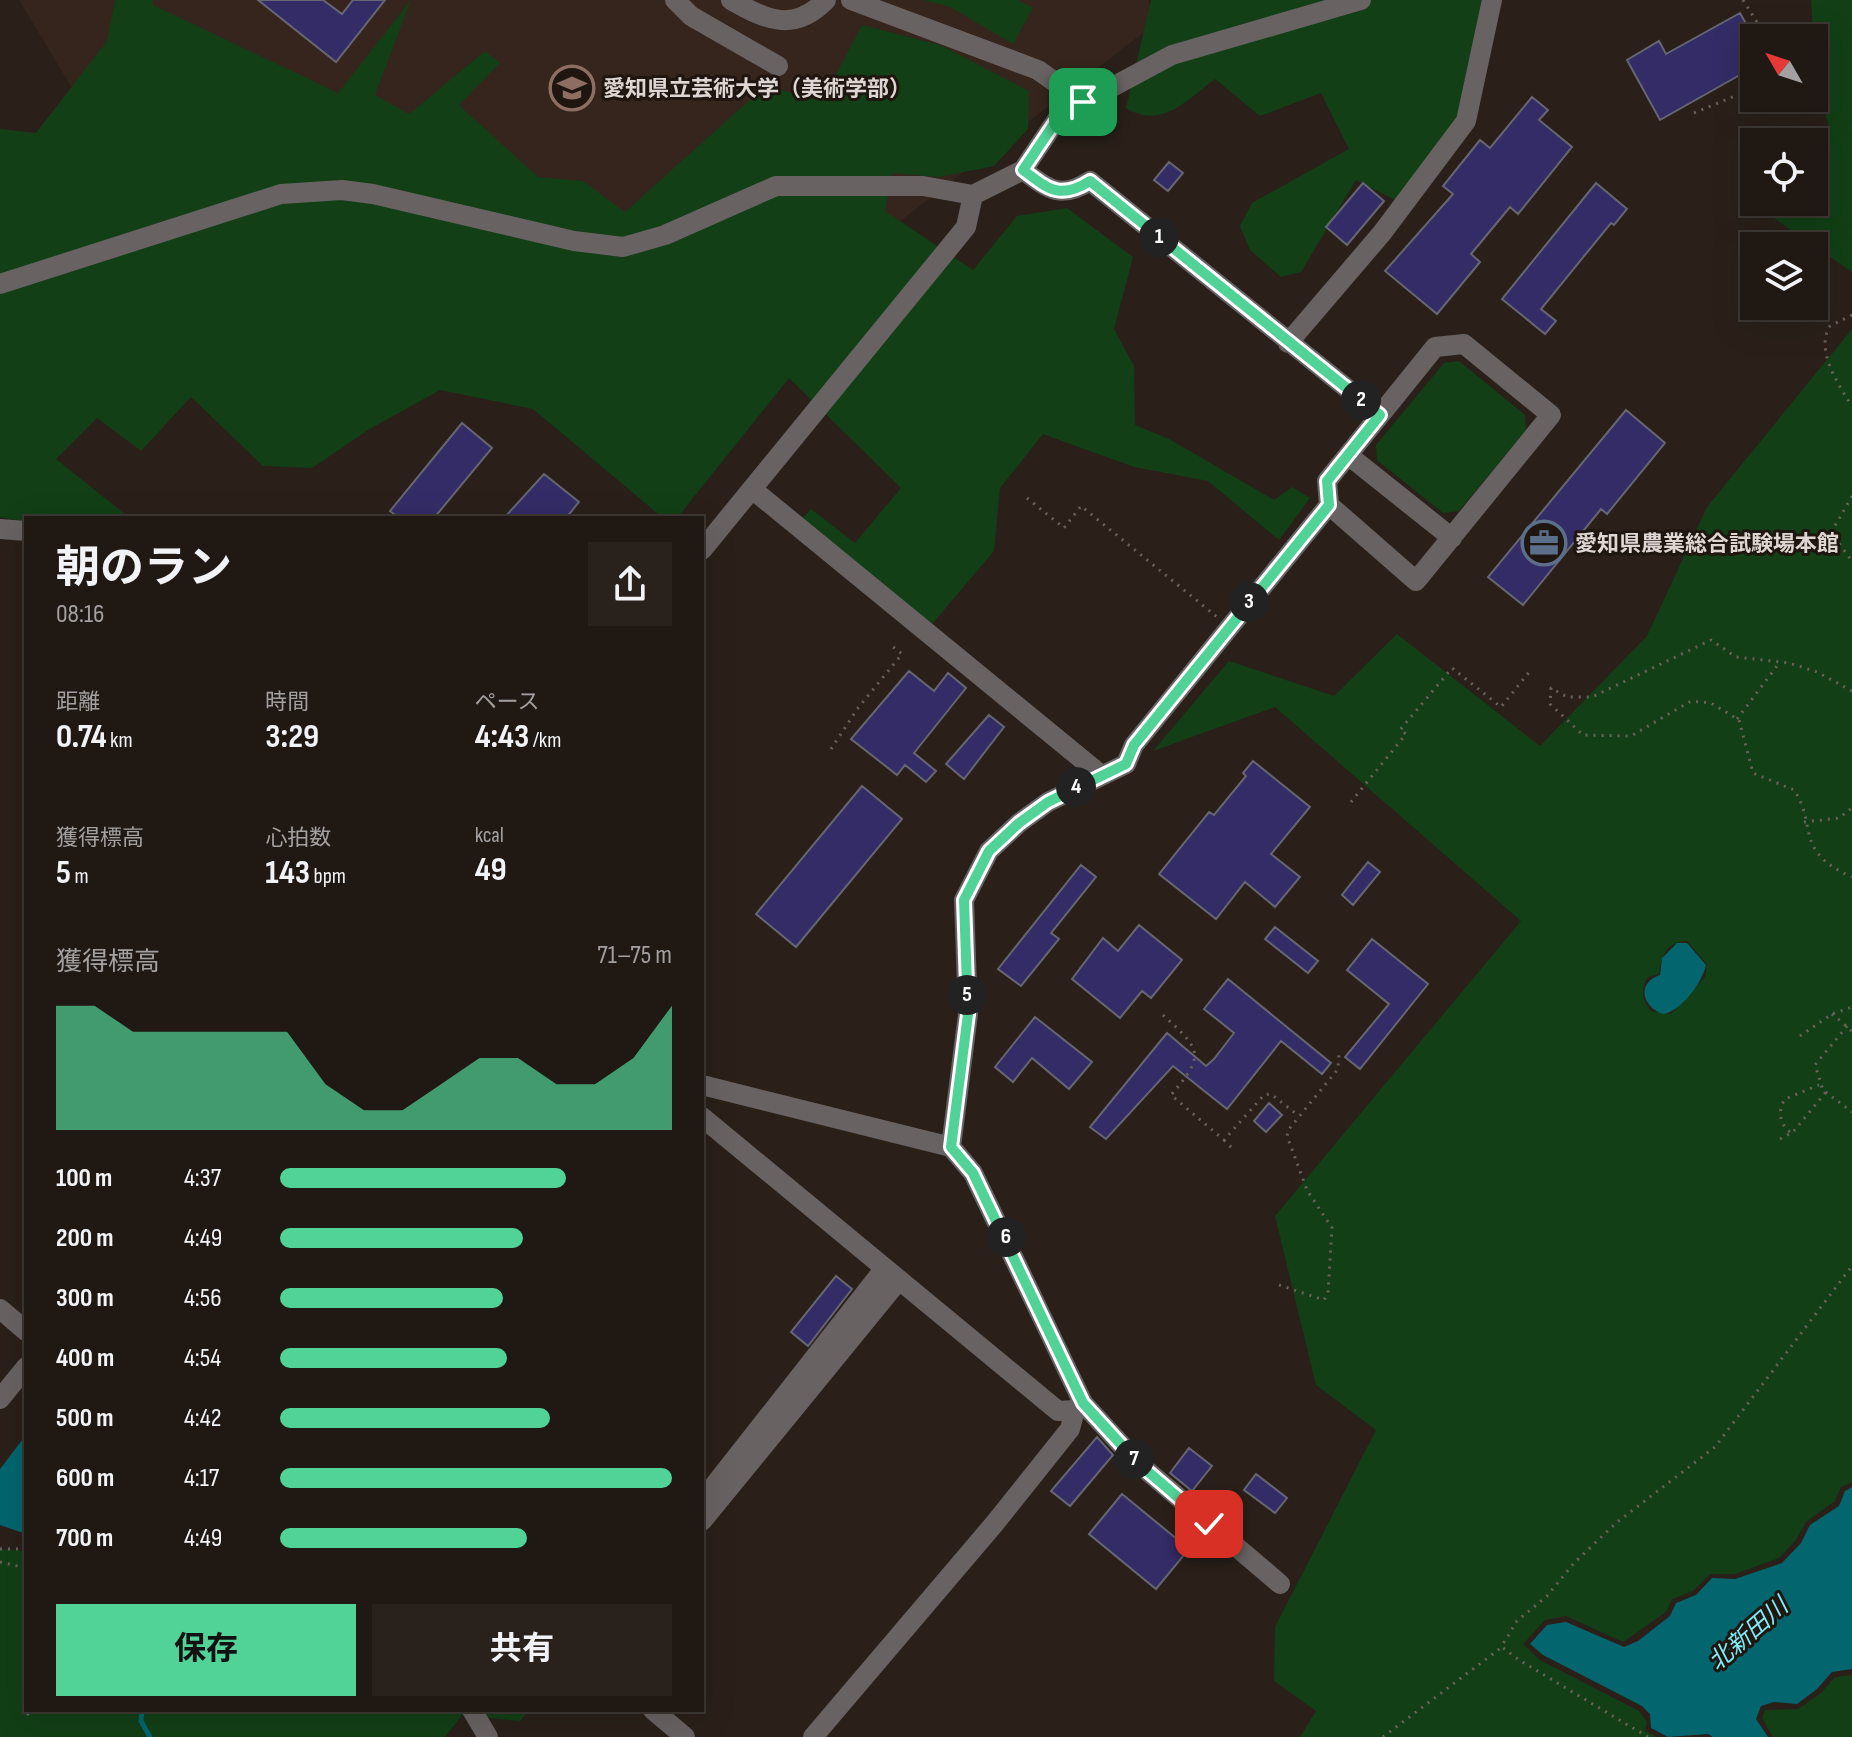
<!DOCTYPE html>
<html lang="ja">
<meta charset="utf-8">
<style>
:root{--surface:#201813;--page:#28211c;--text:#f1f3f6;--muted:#a2a0a0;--line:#3d3733;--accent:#51d397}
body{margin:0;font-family:"Sofia Sans Condensed","Noto Sans JP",sans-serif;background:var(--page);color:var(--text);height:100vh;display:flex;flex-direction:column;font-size:30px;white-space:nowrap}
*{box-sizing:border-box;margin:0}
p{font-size:26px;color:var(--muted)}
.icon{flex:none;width:44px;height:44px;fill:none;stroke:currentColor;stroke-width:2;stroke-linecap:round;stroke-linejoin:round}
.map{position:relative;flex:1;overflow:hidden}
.side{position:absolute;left:24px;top:516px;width:680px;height:1196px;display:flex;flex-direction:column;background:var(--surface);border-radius:0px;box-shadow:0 8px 32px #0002,0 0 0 2px var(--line)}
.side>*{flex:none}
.needle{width:52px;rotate:309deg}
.tools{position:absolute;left:1740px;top:24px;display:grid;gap:16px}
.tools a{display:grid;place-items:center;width:88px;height:88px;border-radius:0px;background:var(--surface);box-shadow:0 8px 32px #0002,0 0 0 2px var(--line);font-size:40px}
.pin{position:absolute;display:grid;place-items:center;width:68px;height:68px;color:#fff;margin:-34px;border-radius:16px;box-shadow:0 4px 12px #0006}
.km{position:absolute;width:40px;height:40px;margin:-20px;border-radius:50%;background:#222;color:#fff;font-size:22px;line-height:40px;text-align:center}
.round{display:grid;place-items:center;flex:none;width:84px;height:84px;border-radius:0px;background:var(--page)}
.headline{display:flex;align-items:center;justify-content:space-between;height:136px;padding:0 32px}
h1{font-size:44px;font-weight:700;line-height:60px}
.figures{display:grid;grid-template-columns:repeat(3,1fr);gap:12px;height:136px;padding:8px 32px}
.figures div{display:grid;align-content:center}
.figures b{font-size:34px;font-weight:700}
.figures small{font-size:22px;font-weight:400}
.figures p{font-size:22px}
.chart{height:224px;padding:16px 32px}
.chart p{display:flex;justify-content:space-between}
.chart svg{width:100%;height:144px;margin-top:8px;fill:var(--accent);opacity:.7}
.cta{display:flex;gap:16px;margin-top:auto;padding:16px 32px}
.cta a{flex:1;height:92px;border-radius:0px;background:var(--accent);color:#111;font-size:32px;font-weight:700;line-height:92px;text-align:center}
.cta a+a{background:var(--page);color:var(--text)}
ul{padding:0 32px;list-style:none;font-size:26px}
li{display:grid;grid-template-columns:128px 96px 1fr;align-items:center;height:60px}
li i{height:20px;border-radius:10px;background:var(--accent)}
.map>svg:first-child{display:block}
.education{fill:#36251c}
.green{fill:#123f16;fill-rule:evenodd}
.water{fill:#03656e}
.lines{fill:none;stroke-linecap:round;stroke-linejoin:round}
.stream{stroke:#03656e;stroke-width:5}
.building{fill:#332c66;stroke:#656672;stroke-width:2}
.path{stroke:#6a615b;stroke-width:3;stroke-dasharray:2 6;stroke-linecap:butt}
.minor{stroke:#696263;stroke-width:20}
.route-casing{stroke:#fff;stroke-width:16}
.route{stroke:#51d397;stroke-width:10}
.labels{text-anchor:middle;stroke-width:6;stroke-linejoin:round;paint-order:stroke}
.poi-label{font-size:22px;font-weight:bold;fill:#ddd6d2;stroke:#201610;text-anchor:start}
.water-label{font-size:24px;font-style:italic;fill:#7eecf9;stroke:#201610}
</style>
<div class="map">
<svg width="1852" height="1737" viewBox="0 0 1852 1737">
<rect width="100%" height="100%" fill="#2a2019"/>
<path class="education" d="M 19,0 L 1148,0 L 1157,22 L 792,305 L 112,154 Z"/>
<path class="green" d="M 115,0 L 153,0 L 153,5 L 338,93 L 411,0 L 375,95 L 409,114 L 485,51 L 500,63 L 459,105 L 538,177 L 583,181 L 625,212 L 764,87 L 823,99 L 862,25 L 940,45 L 1029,91 L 1028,129 L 994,166 L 939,177 L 892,173 L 885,211 L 973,270 L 1017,216 L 1067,208 L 1133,257 L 1114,329 L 1134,366 L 1135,425 L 1169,439 L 1274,500 L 1292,487 L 1310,498 L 1279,540 L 1208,481 L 1134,467 L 1043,434 L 1000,488 L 994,551 L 932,624 L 802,519 L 811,509 L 855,543 L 901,488 L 789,378 L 677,518 L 663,518 L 533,409 L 440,390 L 368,430 L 312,468 L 263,466 L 191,397 L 141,451 L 97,418 L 56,459 L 130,518 L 26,518 L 26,522 L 0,517 L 0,129 L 36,133 L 107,41 Z
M 923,0 L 1018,0 L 1033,8 L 1013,44 L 950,7 Z
M 1151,0 L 1490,0 L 1460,121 L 1395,200 L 1356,180 L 1301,272 L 1281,277 L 1250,250 L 1240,226 L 1252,203 L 1349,149 L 1321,93 L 1260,116 L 1215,79 C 1187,100 1161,130 1126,108 Z
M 1811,0 L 1852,0 L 1852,272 L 1768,214 L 1777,202 L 1814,202 L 1814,153 L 1830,131 L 1816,78 Z
M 1852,329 L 1852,1482 L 1841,1487 L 1835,1501 L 1806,1522 L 1796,1540 L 1779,1558 L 1735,1574 L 1710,1574 L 1693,1591 L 1672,1599 L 1666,1612 L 1623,1642 L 1566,1616 L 1545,1620 L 1523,1644 L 1540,1660 L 1639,1711 L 1647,1722 L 1645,1731 L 1657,1737 L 1300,1737 L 1316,1711 L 1274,1681 L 1275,1627 L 1376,1430 L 1316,1385 L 1275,1216 L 1521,921 L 1275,707 L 1153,751 L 1229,661 L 1334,696 L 1397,634 L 1540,746 L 1647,636 L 1707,507 ZM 1687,941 L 1707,964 L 1705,977 L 1671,1014 L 1651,1011 C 1642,1000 1640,990 1648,977 L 1659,974 C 1661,955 1667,942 1687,941 Z
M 1459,361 L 1525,415 L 1526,430 L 1459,511 L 1443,513 L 1377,460 L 1376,445 L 1444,363 Z
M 0,1549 L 26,1551 L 26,1710 L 529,1710 L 520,1721 L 462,1715 L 445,1737 L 0,1737 Z
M 1852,1675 L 1852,1737 L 1773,1737 L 1762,1718 L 1765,1710 L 1798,1709 L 1821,1693 L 1835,1677 Z"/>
<path class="water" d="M 1677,943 L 1687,943 L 1706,965 C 1703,981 1681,1012 1663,1014 C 1642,1007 1636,983 1660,975 L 1662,958 Z
M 26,1435 L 26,1534 L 0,1525 L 0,1469 Z
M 1852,1487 L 1852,1669 L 1832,1672 L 1817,1689 L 1797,1704 L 1774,1702 L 1761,1706 L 1756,1719 L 1768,1737 L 1713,1737 L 1708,1734 L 1668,1737 L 1651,1728 L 1650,1714 L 1642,1706 L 1543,1655 L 1530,1644 L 1547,1625 L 1566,1622 L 1624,1647 L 1638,1641 L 1670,1616 L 1676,1603 L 1696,1595 L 1712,1578 L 1735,1579 L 1782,1563 L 1801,1543 L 1810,1525 L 1839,1506 L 1845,1491 Z"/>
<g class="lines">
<path class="stream" d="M 142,1710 L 141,1721 L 150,1737"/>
</g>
<path class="building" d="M 258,0 L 323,0 L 342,14 L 353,0 L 385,0 L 336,62 Z
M 1740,13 L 1754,38 L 1754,67 L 1660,120 L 1627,60 L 1659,41 L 1666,54 Z
M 1532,97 L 1548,110 L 1539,120 L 1572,147 L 1518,214 L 1510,207 L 1471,254 L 1480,262 L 1437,314 L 1385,271 L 1453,194 L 1443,186 L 1480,140 L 1490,148 Z
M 1169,162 L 1183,173 L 1168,191 L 1154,180 Z
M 1363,183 L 1384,201 L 1347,245 L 1326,227 Z
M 1596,183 L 1627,209 L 1614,225 L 1611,223 L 1541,309 L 1556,321 L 1545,334 L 1502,299 Z
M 1626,410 L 1665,443 L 1607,514 L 1601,509 L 1523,605 L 1488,577 Z
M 462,423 L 492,448 L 434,518 L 399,518 L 390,511 Z
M 544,474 L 579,502 L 566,518 L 504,518 Z
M 909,671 L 934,691 L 948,673 L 966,688 L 914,753 L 936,771 L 926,782 L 905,765 L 897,775 L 851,739 Z
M 989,715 L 1004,727 L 964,779 L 946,764 Z
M 1253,761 L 1310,807 L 1271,854 L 1300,877 L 1275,907 L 1245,882 L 1216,919 L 1159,874 L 1209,812 L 1214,815 L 1246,776 L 1243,773 Z
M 862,786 L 902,819 L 796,947 L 756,914 Z
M 1368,862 L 1380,872 L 1353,905 L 1342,895 Z
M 1081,865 L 1096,877 L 1051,933 L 1059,939 L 1021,986 L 998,969 Z
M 1139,925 L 1182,960 L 1151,998 L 1142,991 L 1120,1018 L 1072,979 L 1103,938 L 1118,951 Z
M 1275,927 L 1318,961 L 1308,973 L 1265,939 Z
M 1372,939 L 1428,984 L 1360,1069 L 1345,1057 L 1389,1004 L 1347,970 Z
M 1228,979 L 1331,1063 L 1322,1074 L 1281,1041 L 1227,1109 L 1173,1066 L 1106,1139 L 1090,1127 L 1167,1033 L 1206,1066 L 1214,1059 L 1234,1033 L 1204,1009 Z
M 1035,1017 L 1092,1062 L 1069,1089 L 1032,1058 L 1013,1082 L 995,1067 Z
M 1269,1103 L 1282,1115 L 1266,1132 L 1254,1121 Z
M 836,1276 L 852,1289 L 808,1346 L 791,1332 Z
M 1097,1437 L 1113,1455 L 1070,1506 L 1051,1491 Z
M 1189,1448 L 1212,1466 L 1192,1491 L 1170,1473 Z
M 1256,1474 L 1287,1498 L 1275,1513 L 1244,1490 Z
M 1122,1494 L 1189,1549 L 1156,1589 L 1089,1534 Z"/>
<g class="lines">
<path class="path" d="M 1743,0 L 1767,38
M 1694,113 L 1754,88
M 1852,315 L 1830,326 C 1815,349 1838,385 1852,406
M 1852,496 L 1831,533 L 1852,561
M 1027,498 L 1064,528 L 1081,506 L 1217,617
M 1852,691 L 1817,672 L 1789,663 L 1736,657 L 1711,640 L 1592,697 L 1567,697 L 1551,688 L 1550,704 L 1583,735 L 1631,736 L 1691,701 L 1711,703 L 1739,720 L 1753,773 L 1794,790 C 1818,826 1793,851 1852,877
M 1737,719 L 1780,662
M 831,749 L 858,708 L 902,654 L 892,646
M 1351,802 L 1406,734 L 1400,730 L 1452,668 L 1501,707 L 1530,671
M 1804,822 L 1839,818 L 1852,808
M 1832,1014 L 1852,1031
M 1163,1015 C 1201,1050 1206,1054 1171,1095 L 1224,1140 L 1264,1095 L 1271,1094 L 1299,1116
M 1847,1026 L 1815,1065 L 1823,1090 L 1852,1112
M 1800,1036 L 1832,1014 L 1852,1007
M 1790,1132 C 1780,1124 1777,1111 1785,1099 L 1819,1085
M 1780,1139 L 1793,1132 L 1826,1092
M 1224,1140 L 1233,1149
M 1279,1285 L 1324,1300 L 1328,1293 L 1332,1228 L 1307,1190 L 1287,1136 L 1289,1129 L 1338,1069 L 1339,1054
M 0,1549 L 26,1549
M 0,1562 L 26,1568
M 81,1710 L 93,1713
M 27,1715 L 31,1710
M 1383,1737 L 1502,1647
M 1648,1737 L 1519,1660 L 1502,1647 L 1503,1644 L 1517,1621 L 1547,1596 L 1574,1563 L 1616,1523 L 1715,1447 L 1852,1266"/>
<path class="minor" d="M 675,0 L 691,16 L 778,66
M 731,0 C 766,20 794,33 826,0
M 851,0 L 1038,70 L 1083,102
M 1023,170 C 1048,189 1060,200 1090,181 L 1380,415
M 0,284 L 281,194 L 342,190 L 373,194 L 574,241 L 623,247 L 665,235 L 776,186 L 923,186 L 973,195
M 1288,343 L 1382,233 L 1466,121 L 1492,0
M 1348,455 L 1452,538
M 752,489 L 1100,774
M 0,529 L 26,531
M 702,550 L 966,227 L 973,195 L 1023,170 L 1060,115 L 1172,55 L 1361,0
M 702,1085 L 951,1147 L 973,1173 L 1083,1403 L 1138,1463 L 1280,1584
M 702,1117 L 1058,1411 L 1075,1410
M 951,1147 L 968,1014 L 964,900 L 989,851 L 1019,823 L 1048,802 L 1126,764 L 1134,745 L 1329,505 L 1327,481 L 1435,347 L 1464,344 L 1551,415 L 1416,581 L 1329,505
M 0,1309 L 26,1331
M 0,1399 L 26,1367
M 702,1501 L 885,1268
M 702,1521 L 899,1280
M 472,1710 L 488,1737
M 653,1710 L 685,1737
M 813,1737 L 995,1523 L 1070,1429 L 1075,1410 L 1083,1403"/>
</g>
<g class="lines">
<g class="route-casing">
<path id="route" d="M 1083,102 L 1060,115 L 1023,170 C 1048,189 1060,200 1090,181 L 1380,415 L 1327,481 L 1329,505 L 1134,745 L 1126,764 L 1048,802 L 1019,823 L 989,851 L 964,900 L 968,1014 L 951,1147 L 973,1173 L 1083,1403 L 1138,1463 L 1209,1524"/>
</g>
<use href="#route" class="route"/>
</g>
<defs>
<g id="university-ring" transform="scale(2.3)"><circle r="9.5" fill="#201610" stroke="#8d6e63" stroke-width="1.5"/><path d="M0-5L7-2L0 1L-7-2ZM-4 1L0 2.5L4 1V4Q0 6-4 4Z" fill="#8d6e63"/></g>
<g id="office-ring" transform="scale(2.3)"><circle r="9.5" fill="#201610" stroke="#5c6f8a" stroke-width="1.5"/><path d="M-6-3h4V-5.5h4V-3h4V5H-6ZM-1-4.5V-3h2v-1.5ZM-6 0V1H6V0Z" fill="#5c6f8a"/></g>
</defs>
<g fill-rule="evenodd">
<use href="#university-ring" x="572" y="88"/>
<use href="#office-ring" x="1544" y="543"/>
</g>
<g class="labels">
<g class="poi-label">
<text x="603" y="96">愛知県立芸術大学（美術学部）</text>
<text x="1575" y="551">愛知県農業総合試験場本館</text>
</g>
<g class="water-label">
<text transform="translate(1748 1634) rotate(-41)" y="8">北新田川</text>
</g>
</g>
</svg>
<div class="tools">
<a><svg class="needle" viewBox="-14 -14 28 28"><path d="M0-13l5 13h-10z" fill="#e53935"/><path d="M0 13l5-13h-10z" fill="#a2a0a0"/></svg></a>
<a><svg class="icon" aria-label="locate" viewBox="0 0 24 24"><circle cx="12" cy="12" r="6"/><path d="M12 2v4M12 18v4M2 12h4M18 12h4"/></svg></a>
<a><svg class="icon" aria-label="layers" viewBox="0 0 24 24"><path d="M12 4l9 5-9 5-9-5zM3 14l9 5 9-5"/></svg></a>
</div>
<div class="pin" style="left:1083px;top:102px;background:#1e9e55"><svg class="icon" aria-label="arrive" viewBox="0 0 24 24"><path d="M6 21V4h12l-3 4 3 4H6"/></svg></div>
<div class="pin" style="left:1209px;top:1524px;background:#d93025"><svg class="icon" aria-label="check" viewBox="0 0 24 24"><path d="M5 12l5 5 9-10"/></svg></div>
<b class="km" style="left:1159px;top:237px">1</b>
<b class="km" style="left:1361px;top:400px">2</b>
<b class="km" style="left:1249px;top:602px">3</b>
<b class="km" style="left:1076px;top:787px">4</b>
<b class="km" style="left:967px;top:995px">5</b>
<b class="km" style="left:1006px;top:1237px">6</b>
<b class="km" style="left:1134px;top:1459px">7</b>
<section class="side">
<div class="headline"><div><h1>朝のラン</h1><p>08:16</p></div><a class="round"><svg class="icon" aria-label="share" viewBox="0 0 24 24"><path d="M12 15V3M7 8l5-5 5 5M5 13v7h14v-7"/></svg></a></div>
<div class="figures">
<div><p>距離</p><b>0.74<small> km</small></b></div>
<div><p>時間</p><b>3:29</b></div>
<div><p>ペース</p><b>4:43<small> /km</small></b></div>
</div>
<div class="figures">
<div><p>獲得標高</p><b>5<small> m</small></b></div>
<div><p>心拍数</p><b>143<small> bpm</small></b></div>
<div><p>kcal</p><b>49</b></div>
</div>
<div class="chart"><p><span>獲得標高</span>71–75 m</p>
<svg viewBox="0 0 160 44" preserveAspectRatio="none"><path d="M0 44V6L10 6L20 14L30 14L40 14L50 14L60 14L70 30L80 38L90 38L100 30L110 22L120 22L130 30L140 30L150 22L160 6V44z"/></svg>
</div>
<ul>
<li><b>100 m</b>4:37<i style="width:73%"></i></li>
<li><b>200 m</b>4:49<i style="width:62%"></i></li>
<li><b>300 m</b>4:56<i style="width:57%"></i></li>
<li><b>400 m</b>4:54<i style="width:58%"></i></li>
<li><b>500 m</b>4:42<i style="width:69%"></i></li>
<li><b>600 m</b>4:17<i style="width:100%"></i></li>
<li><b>700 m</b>4:49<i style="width:63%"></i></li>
</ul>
<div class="cta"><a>保存</a><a>共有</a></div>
</section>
</div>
